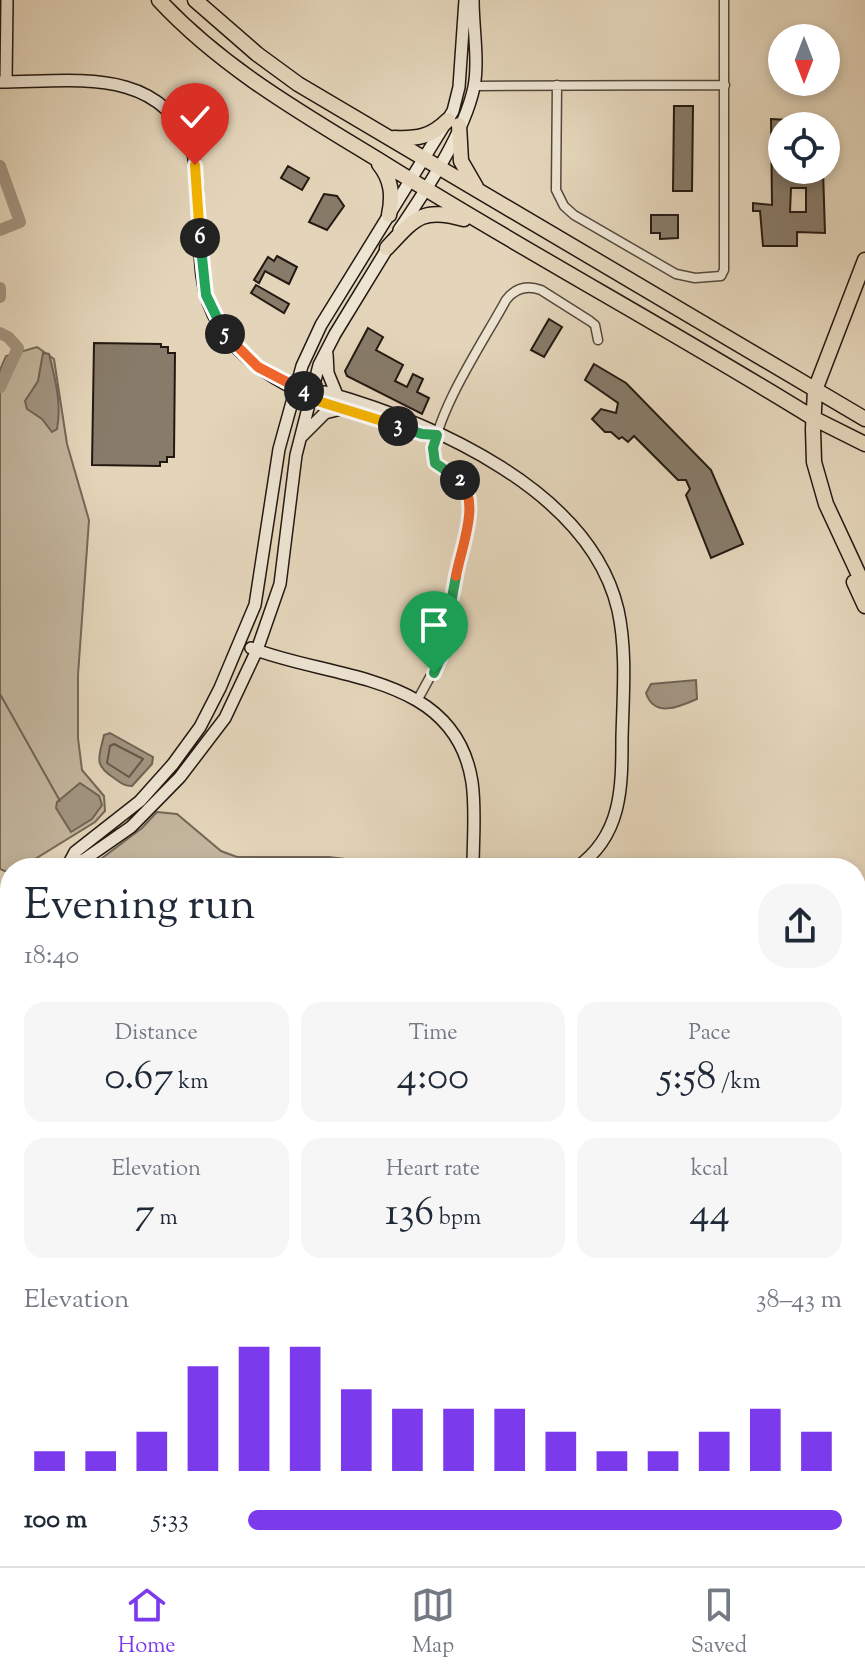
<!DOCTYPE html>
<meta charset="utf-8">
<style>
:root{--surface:#fff;--page:#f6f6f7;--text:#1f2937;--muted:#747a83;--line:#e0e1e3;--accent:#7c3aed}
body{margin:0;font-family:"Sorts Mill Goudy",serif;background:var(--page);color:var(--text);height:100vh;display:flex;flex-direction:column;font-size:30px;white-space:nowrap}
*{box-sizing:border-box;margin:0}
p{font-size:26px;color:var(--muted)}
.icon{flex:none;width:44px;height:44px;fill:none;stroke:currentColor;stroke-width:2;stroke-linecap:round;stroke-linejoin:round}
.map{position:relative;flex:1;overflow:hidden}
.panel{position:absolute;left:0px;top:858px;width:866px;height:708px;display:flex;flex-direction:column;background:var(--surface);border-radius:32px 32px 0 0;box-shadow:0 4px 12px #0003}
.panel>*{flex:none}
.needle{width:52px;rotate:180deg}
.fabs{position:absolute;left:768px;top:24px;display:grid;gap:16px}
.fabs a{display:grid;place-items:center;width:72px;height:72px;border-radius:50%;background:var(--surface);box-shadow:0 4px 12px #0003;font-size:40px}
.pin{position:absolute;display:grid;place-items:center;width:68px;height:68px;color:#fff;margin:-82px -34px;border-radius:50% 50% 50% 0;rotate:-45deg;box-shadow:0 0 8px #0007}
.pin .icon{rotate:45deg}
.km{position:absolute;width:40px;height:40px;margin:-20px;border-radius:50%;background:#222;color:#fff;font-size:22px;line-height:40px;text-align:center}
.round{display:grid;place-items:center;flex:none;width:84px;height:84px;border-radius:32px;background:var(--page)}
.headline{display:flex;align-items:center;justify-content:space-between;height:136px;padding:0 24px}
h1{font-size:44px;font-weight:600;line-height:60px}
.figures{display:grid;grid-template-columns:repeat(3,1fr);gap:12px;height:136px;padding:8px 24px}
.figures div{display:grid;align-content:center;border-radius:20px;background:var(--page);text-align:center}
.figures b{font-size:40px;font-weight:600}
.figures small{font-size:22px;font-weight:400}
.figures p{font-size:22px}
.chart{height:224px;padding:16px 24px}
.chart p{display:flex;justify-content:space-between}
.chart svg{width:100%;height:144px;margin-top:8px;stroke:var(--accent);stroke-width:6}
ul{padding:0 24px;list-style:none;font-size:26px}
li{display:grid;grid-template-columns:128px 96px 1fr;align-items:center;height:60px}
li i{height:20px;border-radius:10px;background:var(--accent)}
.dock{display:flex;justify-content:space-around;align-items:center;height:112px;border-top:2px solid var(--line);background:var(--surface);font-size:22px;color:var(--muted)}
.dock a{display:grid;justify-items:center;gap:4px}
.dock .current{color:var(--accent)}
.map>svg:first-child{display:block}
.green{fill:#c3b59d;stroke:#736758;stroke-width:2}
.water{fill:#a29581;stroke:#6f6355;stroke-width:2}
.lines{fill:none;stroke-linecap:round;stroke-linejoin:round}
.shore{stroke:#62574a;stroke-width:2}
.stream{stroke:#6f6355;stroke-width:2}
.river{stroke:#a29581;stroke-width:12}
.building{fill:#877b69;stroke:#231912;stroke-width:2;fill-rule:evenodd}
.street-casing{stroke:#53483c;stroke-width:11}
.secondary-casing{stroke:#231912;stroke-width:14}
.highway-casing{stroke:#231912;stroke-width:17}
.street{stroke:#ede4d2;stroke-width:8}
.secondary{stroke:#ede4d2;stroke-width:11}
.highway{stroke:#e4d5ba;stroke-width:14}
.split-1-casing{stroke:#fff;stroke-width:16}
.split-2-casing{stroke:#fff;stroke-width:16}
.split-3-casing{stroke:#fff;stroke-width:16}
.split-4-casing{stroke:#fff;stroke-width:16}
.split-5-casing{stroke:#fff;stroke-width:16}
.split-6-casing{stroke:#fff;stroke-width:16}
.split-7-casing{stroke:#fff;stroke-width:16}
.split-1{stroke:#22a559;stroke-width:10}
.split-2{stroke:#f0652b;stroke-width:10}
.split-3{stroke:#22a559;stroke-width:10}
.split-4{stroke:#f5b400;stroke-width:10}
.split-5{stroke:#f0652b;stroke-width:10}
.split-6{stroke:#22a559;stroke-width:10}
.split-7{stroke:#f5b400;stroke-width:10}
</style>
<div class="map">
<svg width="865" height="1566" viewBox="0 0 865 1566">
<rect width="100%" height="100%" fill="#e4d5ba"/>
<filter id="stains"><feTurbulence type="fractalNoise" baseFrequency=".0025" numOctaves="4"/><feColorMatrix values="0 0 0 0 .2 0 0 0 0 .09 0 0 0 0 .02 0 0 0 .5 -.17"/></filter>
<radialGradient id="worn" r=".72"><stop offset=".6" stop-color="#630" stop-opacity="0"/><stop offset="1" stop-color="#630" stop-opacity=".3"/></radialGradient>
<path class="green" d="M 37,347 L 54,359 L 67,444 L 89,520 L 78,675 L 78,738 L 82,770 L 104,796 L 105,811 L 95,822 L 22,867 L 10,868 L 7,872 L 0,869 L 0,370 L 6,356 Z
M 157,812 L 177,814 L 221,851 L 237,857 L 329,857 L 421,868 L 89,868 L 142,828 Z
M 10,919 L 10,991 L 0,975 L 0,926 Z
M 10,1140 L 10,1307 L 0,1300 L 0,1143 Z"/>
<path class="water" d="M 43,353 L 49,354 C 55,378 62,404 57,429 L 52,432 L 42,419 L 27,409 L 25,401 L 38,381 Z
M 696,680 L 697,699 C 679,707 654,718 646,693 L 651,684 Z
M 110,733 L 153,757 L 152,764 L 132,786 C 124,786 121,783 114,778 C 93,764 99,758 104,735 Z
M 80,783 L 99,796 L 102,805 L 92,819 L 71,832 L 56,808 L 57,802 Z"/>
<g class="lines">
<path class="shore" d="M 114,744 L 143,759 L 129,777 L 107,763 L 110,746 Z"/>
<path class="stream" d="M 0,694 L 60,801
M 99,865 L 102,868"/>
<path class="river" d="M 0,166 L 20,222 L 0,230
M 0,288 L 0,297
M 0,333 L 8,337 L 18,348 L 0,387"/>
</g>
<path class="building" d="M 674,106 L 693,106 L 692,191 L 673,191 Z
M 771,119 L 789,120 L 789,126 L 782,126 L 782,170 L 823,170 L 825,233 L 797,232 L 797,246 L 763,246 L 760,211 L 753,211 L 753,203 L 772,205 ZM 791,188 L 806,188 L 806,212 L 790,212 Z
M 288,166 L 309,178 L 302,190 L 281,178 Z
M 324,194 L 337,196 L 344,206 L 327,230 L 309,222 Z
M 651,215 L 678,215 L 678,238 L 660,239 L 660,233 L 651,233 Z
M 277,256 L 297,267 L 289,284 L 265,271 L 259,283 L 254,280 L 268,257 L 274,261 Z
M 256,285 L 289,304 L 284,313 L 251,293 Z
M 549,319 L 562,327 L 544,357 L 531,350 Z
M 368,328 L 383,337 L 376,350 L 403,365 L 395,381 L 407,387 L 413,374 L 423,379 L 417,392 L 429,398 L 422,414 L 347,376 L 345,371 Z
M 94,343 L 161,344 L 161,347 L 168,347 L 168,353 L 175,353 L 174,457 L 167,457 L 167,462 L 160,462 L 160,466 L 92,465 Z
M 594,364 L 626,383 L 711,470 L 743,544 L 711,558 L 686,495 L 690,489 L 686,480 L 678,480 L 634,436 L 628,442 L 622,437 L 619,439 L 611,432 L 605,432 L 592,419 L 601,409 L 616,413 L 618,403 L 585,380 Z"/>
<g class="lines">
<g class="street-casing">
<path id="street" d="M 557,85 L 556,190 L 564,206 L 574,215 L 676,274 L 695,278 L 721,276 L 724,270 L 724,0
M 474,86 L 725,85
M 418,699 L 441,657 L 469,507 C 471,471 441,481 433,456 C 435,413 485,339 506,300 C 515,288 527,285 541,290 L 590,321 L 595,325 L 598,340
M 0,1370 L 10,1348
M 0,1404 L 10,1408
M 376,1566 L 376,1556"/>
</g>
<g class="secondary-casing">
<path id="secondary" d="M 0,82 C 74,82 159,65 192,148 C 201,190 197,234 202,276 C 215,380 339,408 422,434 L 435,435
M 6,82 L 7,0
M 399,230 C 426,190 464,134 474,87 C 479,61 473,27 473,0
M 327,354 L 328,373 L 337,395
M 311,394 L 325,392 C 432,422 590,490 618,610 C 627,651 623,696 622,738 C 622,788 622,836 576,868
M 301,437 L 325,413 L 341,409
M 251,648 C 331,680 455,672 472,782 C 476,810 473,840 473,868
M 68,865 L 75,852 L 140,801 L 173,764 L 200,727 L 220,688 L 255,605 L 279,449 L 302,366 L 321,325 L 453,111 L 459,87 L 465,0
M 64,868 L 85,859 L 131,827 L 180,777 L 225,718 L 257,650 L 280,584 L 296,455 L 319,365 L 335,334 L 390,244
M 0,914 L 10,907
M 470,1566 L 470,1556"/>
</g>
<g class="highway-casing">
<path id="highway" d="M 159,0 C 223,69 305,115 385,164 C 526,252 673,331 815,419 L 865,444
M 195,0 L 257,54 L 298,84 L 865,419
M 459,125 L 461,161 L 476,187
M 394,138 C 417,139 431,137 448,120
M 379,164 C 392,180 393,196 389,215
M 387,248 C 415,218 422,207 464,219
M 865,260 L 815,390 L 813,429 L 814,462 L 826,504 L 865,588
M 854,582 L 865,606
M 856,1079 L 865,1047
M 856,1151 L 865,1116
M 727,1566 L 730,1556
M 744,1566 L 747,1556"/>
</g>
<use href="#street" class="street"/>
<use href="#secondary" class="secondary"/>
<use href="#highway" class="highway"/>
</g>
<g class="lines">
<g class="split-1-casing">
<path id="split-1" d="M 434,673 L 441,657 L 456,576"/>
</g>
<g class="split-2-casing">
<path id="split-2" d="M 456,576 C 461,548 481,502 460,480"/>
</g>
<g class="split-3-casing">
<path id="split-3" d="M 398,426 L 422,434 L 437,435 L 433,448 L 435,463 L 460,480"/>
</g>
<g class="split-4-casing">
<path id="split-4" d="M 304,391 L 321,402 L 398,426"/>
</g>
<g class="split-5-casing">
<path id="split-5" d="M 225,334 L 258,367 L 304,391"/>
</g>
<g class="split-6-casing">
<path id="split-6" d="M 200,238 L 206,295 L 225,334"/>
</g>
<g class="split-7-casing">
<path id="split-7" d="M 195,165 L 200,238"/>
</g>
<use href="#split-1" class="split-1"/>
<use href="#split-2" class="split-2"/>
<use href="#split-3" class="split-3"/>
<use href="#split-4" class="split-4"/>
<use href="#split-5" class="split-5"/>
<use href="#split-6" class="split-6"/>
<use href="#split-7" class="split-7"/>
</g>
<rect width="100%" height="100%" filter="url(#stains)"/>
<rect width="100%" height="100%" fill="url(#worn)"/>
</svg>
<div class="fabs">
<a><svg class="needle" viewBox="-14 -14 28 28"><path d="M0-13l5 13h-10z" fill="#e53935"/><path d="M0 13l5-13h-10z" fill="#747a83"/></svg></a>
<a><svg class="icon" aria-label="locate" viewBox="0 0 24 24"><circle cx="12" cy="12" r="6"/><path d="M12 2v4M12 18v4M2 12h4M18 12h4"/></svg></a>
</div>
<div class="pin" style="left:434px;top:673px;background:#1e9e55"><svg class="icon" aria-label="arrive" viewBox="0 0 24 24"><path d="M6 21V4h12l-3 4 3 4H6"/></svg></div>
<div class="pin" style="left:195px;top:165px;background:#d93025"><svg class="icon" aria-label="check" viewBox="0 0 24 24"><path d="M5 12l5 5 9-10"/></svg></div>
<b class="km" style="left:460px;top:480px">2</b>
<b class="km" style="left:398px;top:426px">3</b>
<b class="km" style="left:304px;top:391px">4</b>
<b class="km" style="left:225px;top:334px">5</b>
<b class="km" style="left:200px;top:238px">6</b>
<section class="panel">
<div class="headline"><div><h1>Evening run</h1><p>18:40</p></div><a class="round"><svg class="icon" aria-label="share" viewBox="0 0 24 24"><path d="M12 15V3M7 8l5-5 5 5M5 13v7h14v-7"/></svg></a></div>
<div class="figures">
<div><p>Distance</p><b>0.67<small> km</small></b></div>
<div><p>Time</p><b>4:00</b></div>
<div><p>Pace</p><b>5:58<small> /km</small></b></div>
</div>
<div class="figures">
<div><p>Elevation</p><b>7<small> m</small></b></div>
<div><p>Heart rate</p><b>136<small> bpm</small></b></div>
<div><p>kcal</p><b>44</b></div>
</div>
<div class="chart"><p><span>Elevation</span>38–43 m</p>
<svg viewBox="0 0 160 44" preserveAspectRatio="none"><path d="M5 44V38M15 44V38M25 44V32M35 44V12M45 44V6M55 44V6M65 44V19M75 44V25M85 44V25M95 44V25M105 44V32M115 44V38M125 44V38M135 44V32M145 44V25M155 44V32"/></svg>
</div>
<ul>
<li><b>100 m</b>5:33<i style="width:100%"></i></li>
</ul>
</section>
</div>
<nav class="dock">
<a class="current"><svg class="icon" aria-label="home" viewBox="0 0 24 24"><path d="M3 11l9-7 9 7M6 9v11h12V9"/></svg>Home</a>
<a><svg class="icon" aria-label="map" viewBox="0 0 24 24"><path d="M3 6l6-2 6 2 6-2v14l-6 2-6-2-6 2zM9 4v14M15 6v14"/></svg>Map</a>
<a><svg class="icon" aria-label="saved" viewBox="0 0 24 24"><path d="M7 4h10v16l-5-4-5 4z"/></svg>Saved</a>
</nav>
